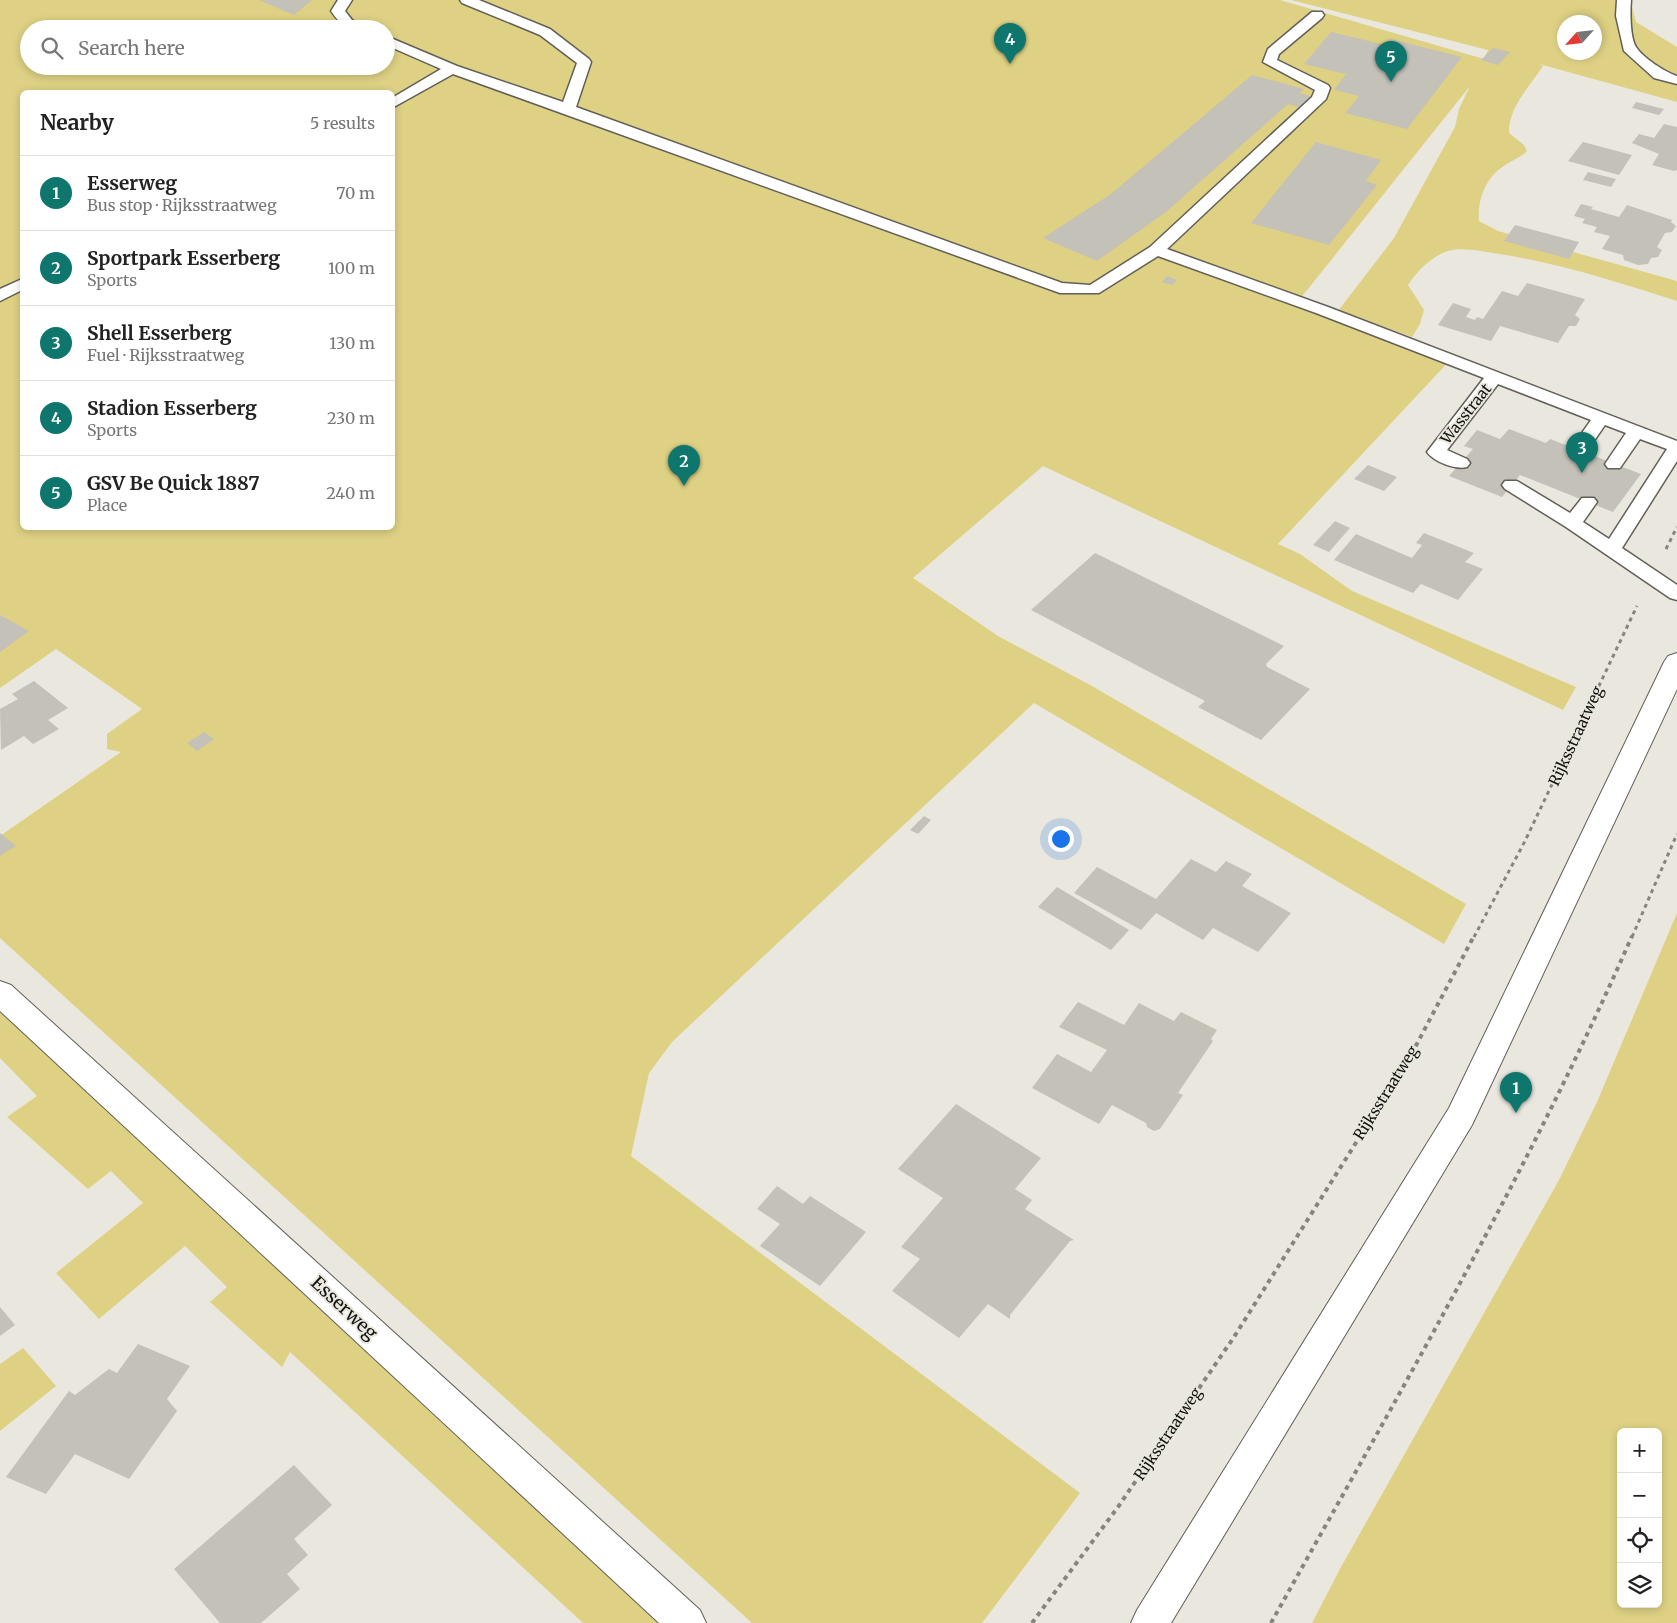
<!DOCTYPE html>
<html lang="en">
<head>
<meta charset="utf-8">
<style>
  body { margin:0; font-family:Merriweather,serif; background:#f2f2f2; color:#222 }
  .controls { position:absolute; right:15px; bottom:15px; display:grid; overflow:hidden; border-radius:8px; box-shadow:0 2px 8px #0003 }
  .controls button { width:45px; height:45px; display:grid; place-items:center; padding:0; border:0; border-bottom:1px solid #e0e0e0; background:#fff; color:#222; font:25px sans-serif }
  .compass { position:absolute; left:1557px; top:15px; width:45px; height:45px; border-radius:50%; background:#fff; box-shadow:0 2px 8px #0003; rotate:243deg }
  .you { position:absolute; left:1060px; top:838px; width:18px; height:18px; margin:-12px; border:4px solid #fff; border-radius:50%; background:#1a73e8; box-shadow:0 0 0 8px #1a73e833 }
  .badge { display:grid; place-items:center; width:32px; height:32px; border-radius:50%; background:#0f766e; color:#fff; font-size:16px; font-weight:700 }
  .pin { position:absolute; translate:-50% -41px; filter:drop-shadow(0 1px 2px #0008) }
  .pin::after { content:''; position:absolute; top:26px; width:18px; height:15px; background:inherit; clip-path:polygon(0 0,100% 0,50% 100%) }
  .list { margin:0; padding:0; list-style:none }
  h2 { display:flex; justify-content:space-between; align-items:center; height:65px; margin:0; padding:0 20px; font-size:21px }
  h2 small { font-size:16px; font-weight:400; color:#767676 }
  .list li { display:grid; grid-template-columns:32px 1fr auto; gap:15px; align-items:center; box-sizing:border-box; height:75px; padding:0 20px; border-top:1px solid #e0e0e0 }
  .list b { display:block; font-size:19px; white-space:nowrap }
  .list p { margin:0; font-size:16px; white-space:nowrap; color:#767676 }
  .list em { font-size:16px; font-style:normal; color:#767676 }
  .icon { flex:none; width:28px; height:28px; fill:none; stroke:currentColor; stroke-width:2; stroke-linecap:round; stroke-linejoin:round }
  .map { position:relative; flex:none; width:1677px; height:1623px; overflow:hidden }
  .search { position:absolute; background:#fff; box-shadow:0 2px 8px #0003; left:20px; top:20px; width:375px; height:55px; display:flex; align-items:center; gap:12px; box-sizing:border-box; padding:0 18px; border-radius:28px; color:#767676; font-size:19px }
  .panel { position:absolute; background:#fff; box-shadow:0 2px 8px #0003; left:20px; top:90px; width:375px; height:440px; border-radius:8px }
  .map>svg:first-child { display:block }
</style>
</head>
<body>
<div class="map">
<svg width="1677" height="1623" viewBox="0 0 1677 1623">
  <rect width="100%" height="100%" fill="#eae8de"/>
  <g fill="#ded184" fill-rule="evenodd">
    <path d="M0,0H1280L1484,59L1488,50L1291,0H1630L1636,22L1677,47V102L1539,64L1543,66C1530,86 1508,108 1509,133L1524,145L1527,151C1520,158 1512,160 1504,166C1486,177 1477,200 1479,221L1498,231L1677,281V301C1617,282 1556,262 1493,253C1479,251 1462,247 1448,251C1432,256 1417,271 1408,285L1424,310L1420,324L1412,337L1338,311L1394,238L1455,127L1459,109L1470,86L1300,299L1454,356L1278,544L1300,554L1352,591L1576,687L1563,710L1043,466L913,578L998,636L1092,686L1466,904L1444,944L1034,703L672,1042L649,1073L631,1156L1080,1493L982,1623H752L0,938V836L121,752L107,749V734L142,709L56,649L0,688ZM1564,22H1594V52H1564ZM29,29H386V66H29ZM22,92H392V528H22Z"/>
    <path d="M1677,913V1623H1312L1341,1567L1559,1180L1597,1102ZM1621,1432H1658V1604H1621Z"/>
    <path d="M0,1009L662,1623H583L290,1352L282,1367L210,1302L227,1287L185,1246L99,1319L56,1273L143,1203L111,1171L88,1189L7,1117L37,1096L0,1058Z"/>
    <path d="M23,1348L56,1386L0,1431V1364Z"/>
  </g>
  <g fill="#c3c1b8">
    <path d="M259,0H312L294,15Z"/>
    <path d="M1331,32L1385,45L1390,39L1462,57L1407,129L1345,113L1359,96L1334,90L1346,74L1304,64Z"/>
    <path d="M1493,48L1510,52L1498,65L1481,60Z"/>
    <path d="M1252,75L1304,89L1300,93L1313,97L1301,108L1288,104L1166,212L1097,261L1043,238L1111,194Z"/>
    <path d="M1636,102L1664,109L1659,115L1632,108Z"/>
    <path d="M1664,124L1677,127V170L1674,171L1652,165L1659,154L1632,143L1639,134L1654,138Z"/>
    <path d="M1316,142L1381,160L1366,181L1377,185L1329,245L1251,223Z"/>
    <path d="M1583,142L1632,155L1619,175L1568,161Z"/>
    <path d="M1588,172L1616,179L1611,187L1583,180Z"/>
    <path d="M1581,204L1593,207L1591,209L1619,217L1627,205L1672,220L1671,222L1676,226L1672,232L1665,233L1657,247L1662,250L1658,257L1651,258L1648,264L1638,265L1624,260L1623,255L1602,249L1610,236L1594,232L1597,227L1582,223L1585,219L1574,216Z"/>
    <path d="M1515,225L1579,242L1569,259L1504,241Z"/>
    <path d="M1167,276L1177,280L1172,285L1162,282Z"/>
    <path d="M1527,283L1585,299L1575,315L1580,319L1576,326H1569L1558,343L1500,326L1491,341L1438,325L1453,303L1471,309L1466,317L1475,320L1477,317L1483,319L1502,291L1518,296Z"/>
    <path d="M1509,429L1546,443L1550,439L1641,474L1613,512L1520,475L1502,497L1449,476L1473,449L1464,446L1477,430L1500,439Z"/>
    <path d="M1368,465L1397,477L1384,491L1354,479Z"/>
    <path d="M1335,521L1350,528L1329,552L1313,545Z"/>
    <path d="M1424,533L1474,553L1465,562L1483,569L1458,600L1421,584L1413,593L1334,560L1356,534L1412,558L1422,545L1416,543Z"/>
    <path d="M1095,553L1284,646L1266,664L1267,667L1310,689L1261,740L1198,707L1205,701L1031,610Z"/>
    <path d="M0,615L29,631L0,652Z"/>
    <path d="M34,681L68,708L48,720L59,729L33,744L24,736L1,750L0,709L18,699L12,694Z"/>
    <path d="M204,732L214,739L197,751L187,743Z"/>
    <path d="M924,816L931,820L918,834L910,830Z"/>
    <path d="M0,833L16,846L0,856Z"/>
    <path d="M1191,859L1216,872L1226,861L1252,874L1242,886L1291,913L1258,952L1213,928L1203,940L1156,913L1141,930L1074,893L1097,867L1156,899Z"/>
    <path d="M1057,887L1129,930L1111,950L1038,907Z"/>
    <path d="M1078,1002L1124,1025L1139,1003L1174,1021L1181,1012L1217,1030L1211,1039L1213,1041L1178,1093L1183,1095L1160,1129L1154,1131L1147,1127L1146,1123L1112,1105L1099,1124L1032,1088L1057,1054L1091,1072L1107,1050L1059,1027Z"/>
    <path d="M956,1104L1041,1158L1015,1189L1032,1200L1025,1209L1074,1240L1070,1241L1010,1315V1319L988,1304L959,1338L892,1291L920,1259L901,1247L943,1198L898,1169Z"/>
    <path d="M777,1186L803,1204L810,1196L866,1232L820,1286L760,1246L780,1224L757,1209Z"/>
    <path d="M0,1307L15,1325L0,1336Z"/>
    <path d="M138,1344L190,1366L167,1399L177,1411L129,1479L75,1454L46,1494L6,1477L69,1391L75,1395L109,1369L117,1373Z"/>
    <path d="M294,1465L332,1505L294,1539L308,1555L287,1574L300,1589L261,1623H220L174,1569Z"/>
  </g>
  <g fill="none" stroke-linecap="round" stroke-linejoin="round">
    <defs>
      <g id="lane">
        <path d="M338,0H352L345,11L352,20L367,29C346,29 343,28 331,11Z"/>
        <path d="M460,0H479L550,29L589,59L591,62L576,107L1062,283L1090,285L1150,247L1312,97L1315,90L1263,62L1268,49L1312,12H1322L1324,15L1322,18L1279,54L1277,60L1328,85L1330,88L1326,99L1167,249L1328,307L1677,441V461L1622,548L1677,585V600L1670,598L1566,527L1505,489L1502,485L1505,481H1517L1570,513L1582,498H1594L1597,502L1583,522L1609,539L1667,449L1640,439L1620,468H1608L1605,464L1626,433L1605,425L1585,454H1573L1570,450L1591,420L1498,384L1447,450L1467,459L1470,463L1467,467C1456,470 1434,462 1427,452L1484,378L1316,313L1158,256L1099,293H1060L453,74L392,108V98L441,69L386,45V36L457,66L563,102L577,63L540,35L462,3Z"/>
        <path d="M1617,0H1631C1630,12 1630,37 1636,47C1643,58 1665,72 1677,76V84L1654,78L1624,51L1616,16Z"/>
        <path d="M22,279V290L0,301V289Z"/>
      </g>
      <path id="street" d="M0,981L11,985L700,1610L706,1623H659L0,1011Z"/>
      <path id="secondary" d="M1677,653V689L1472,1125L1171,1623H1131L1137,1610L1449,1108L1664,662L1668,656Z"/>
    </defs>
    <use href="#lane" stroke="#615f57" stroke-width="3"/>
    <use href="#street" stroke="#615f57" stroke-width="2"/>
    <use href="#secondary" stroke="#615f57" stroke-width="2"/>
    <g stroke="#85847d" stroke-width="3" stroke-dasharray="4 4" stroke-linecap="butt">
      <path d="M1666,549L1677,527"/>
      <path d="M1474,937L1525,841L1637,606"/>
      <path d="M1632,937L1677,834"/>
    </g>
    <g stroke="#85847d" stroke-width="4" stroke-dasharray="4.5 4.5" stroke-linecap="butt">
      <path d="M1032,1623L1118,1507L1234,1337L1411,1055L1474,936"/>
      <path d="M1271,1623C1397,1397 1528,1173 1632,936"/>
    </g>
    <use href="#lane" fill="#fff" fill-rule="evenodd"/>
    <use href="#street" fill="#fff" fill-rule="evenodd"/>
    <use href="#secondary" fill="#fff" fill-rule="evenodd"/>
  </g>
  <g text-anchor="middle" stroke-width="4" stroke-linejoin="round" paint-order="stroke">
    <g font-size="15" fill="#11110e" stroke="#eae8de">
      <text transform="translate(1466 414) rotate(-52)" y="5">Wasstraat</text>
      <text transform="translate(1576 736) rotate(-65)" y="5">Rijksstraatweg</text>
      <text transform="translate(1386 1093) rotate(-58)" y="5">Rijksstraatweg</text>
      <text transform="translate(1168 1434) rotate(-56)" y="5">Rijksstraatweg</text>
    </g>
    <g font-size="18" fill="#11110e" stroke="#eae8de">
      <text transform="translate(344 1308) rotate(43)" y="6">Esserweg</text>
    </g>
  </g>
</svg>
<div class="controls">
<button>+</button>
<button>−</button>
<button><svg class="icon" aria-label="locate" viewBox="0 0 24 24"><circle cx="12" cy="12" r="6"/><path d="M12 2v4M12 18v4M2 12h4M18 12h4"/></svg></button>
<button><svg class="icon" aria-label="layers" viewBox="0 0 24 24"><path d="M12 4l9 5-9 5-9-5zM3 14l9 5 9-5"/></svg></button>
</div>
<svg class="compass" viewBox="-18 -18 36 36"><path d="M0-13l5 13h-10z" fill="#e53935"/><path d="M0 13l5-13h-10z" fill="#767676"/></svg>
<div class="you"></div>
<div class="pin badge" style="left:1516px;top:1113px">1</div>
<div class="pin badge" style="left:684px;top:486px">2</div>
<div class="pin badge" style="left:1582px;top:473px">3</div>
<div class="pin badge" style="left:1010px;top:64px">4</div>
<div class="pin badge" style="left:1391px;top:82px">5</div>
<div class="search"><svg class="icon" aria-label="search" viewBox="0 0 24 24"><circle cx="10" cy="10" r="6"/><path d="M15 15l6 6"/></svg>Search here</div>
<section class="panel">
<h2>Nearby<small>5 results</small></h2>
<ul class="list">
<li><span class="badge">1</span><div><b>Esserweg</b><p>Bus stop · Rijksstraatweg</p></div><em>70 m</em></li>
<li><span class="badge">2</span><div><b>Sportpark Esserberg</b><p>Sports</p></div><em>100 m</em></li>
<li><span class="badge">3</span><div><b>Shell Esserberg</b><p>Fuel · Rijksstraatweg</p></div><em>130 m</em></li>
<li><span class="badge">4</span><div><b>Stadion Esserberg</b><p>Sports</p></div><em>230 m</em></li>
<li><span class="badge">5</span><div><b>GSV Be Quick 1887</b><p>Place</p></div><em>240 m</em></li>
</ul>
</section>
</div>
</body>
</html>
